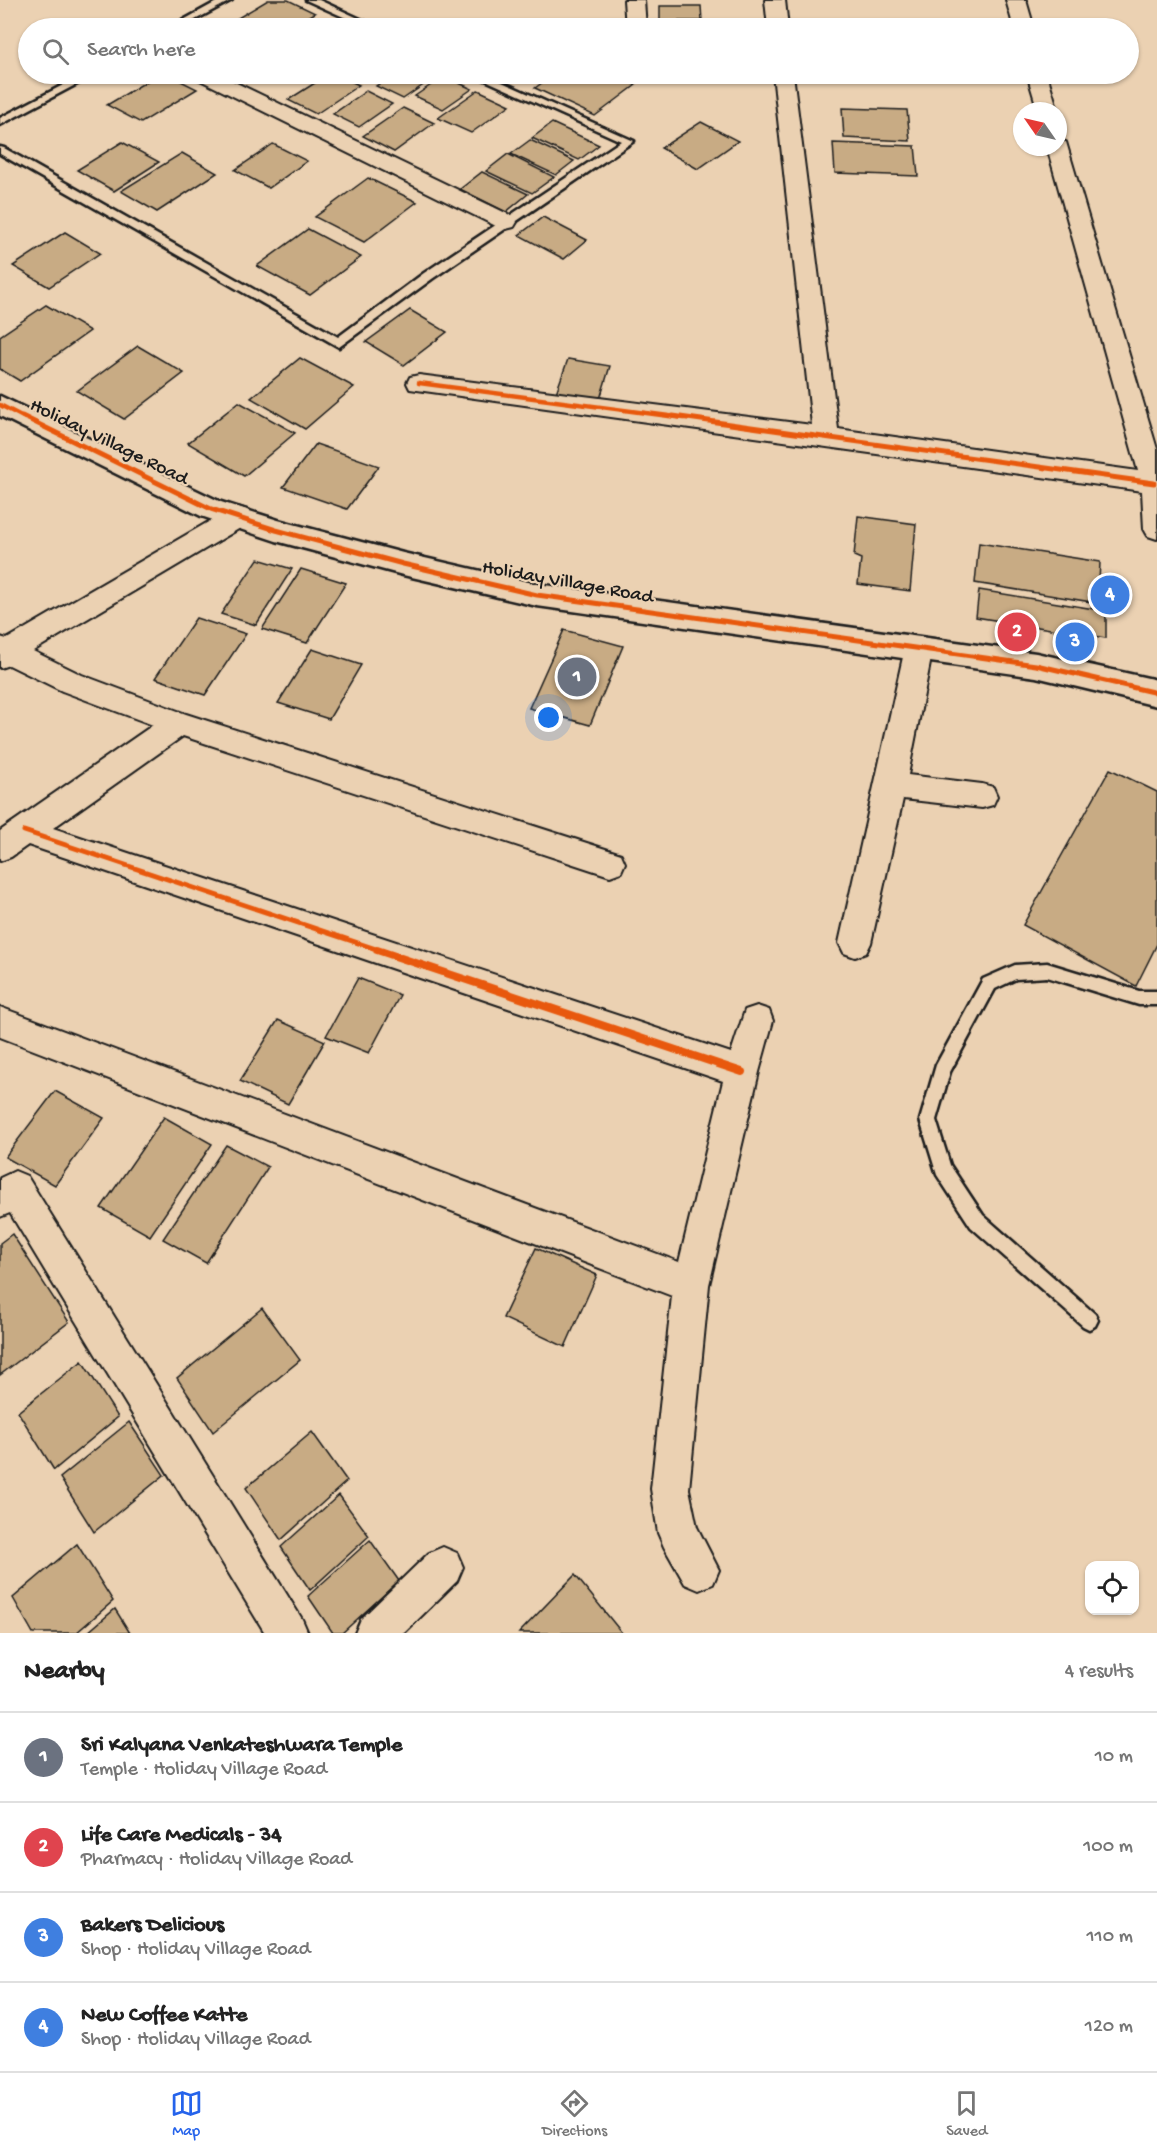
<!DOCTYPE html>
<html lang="en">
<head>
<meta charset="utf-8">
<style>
  body { margin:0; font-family:"Gochi Hand",sans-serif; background:#f6f6f6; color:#222 }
  .controls { position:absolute; right:18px; bottom:18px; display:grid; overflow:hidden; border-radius:12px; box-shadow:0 2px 4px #0004 }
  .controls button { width:54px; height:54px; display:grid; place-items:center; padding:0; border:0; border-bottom:2px solid #e0e0e0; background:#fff; color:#222; font:30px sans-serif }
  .compass { position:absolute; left:1013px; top:102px; width:54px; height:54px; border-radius:50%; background:#fff; box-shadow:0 2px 4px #0004; rotate:304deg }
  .you { position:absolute; left:549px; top:718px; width:21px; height:21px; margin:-15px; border:4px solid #fff; border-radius:50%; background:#1a73e8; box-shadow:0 0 0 9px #1a73e833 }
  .badge { display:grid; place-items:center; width:39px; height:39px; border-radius:50%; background:#2563eb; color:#fff; font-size:20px; font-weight:700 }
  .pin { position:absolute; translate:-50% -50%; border:3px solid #fff; box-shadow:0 2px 6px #0006 }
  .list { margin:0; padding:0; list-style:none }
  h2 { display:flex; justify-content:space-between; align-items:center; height:78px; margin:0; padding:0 24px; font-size:26px }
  h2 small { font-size:20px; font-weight:400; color:#767676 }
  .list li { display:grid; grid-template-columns:39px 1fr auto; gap:18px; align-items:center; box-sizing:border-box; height:90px; padding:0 24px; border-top:2px solid #e0e0e0 }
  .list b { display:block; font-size:22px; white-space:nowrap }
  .list p { margin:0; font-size:20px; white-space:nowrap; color:#767676 }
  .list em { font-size:20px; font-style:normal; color:#767676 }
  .icon { flex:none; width:33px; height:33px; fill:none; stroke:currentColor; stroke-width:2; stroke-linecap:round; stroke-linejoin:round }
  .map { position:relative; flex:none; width:1157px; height:1633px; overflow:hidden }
  .search { position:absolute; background:#fff; box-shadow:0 2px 4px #0004; left:18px; right:18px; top:18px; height:66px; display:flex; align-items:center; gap:15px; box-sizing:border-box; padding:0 21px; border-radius:33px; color:#767676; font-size:22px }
  .sheet { height:438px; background:#fff }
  nav { display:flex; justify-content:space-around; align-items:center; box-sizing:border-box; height:84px; border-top:2px solid #e0e0e0; background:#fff; font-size:16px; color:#767676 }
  nav a { display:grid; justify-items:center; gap:3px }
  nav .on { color:#2563eb }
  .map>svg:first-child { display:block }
</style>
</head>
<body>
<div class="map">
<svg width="1157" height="1633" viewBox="0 0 1157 1633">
  <rect width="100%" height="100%" fill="#ebd1b2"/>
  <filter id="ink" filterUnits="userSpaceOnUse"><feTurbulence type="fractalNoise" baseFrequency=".0167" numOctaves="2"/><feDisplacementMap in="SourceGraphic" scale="12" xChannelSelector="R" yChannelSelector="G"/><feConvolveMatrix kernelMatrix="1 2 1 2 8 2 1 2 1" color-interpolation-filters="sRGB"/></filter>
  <g filter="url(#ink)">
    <g fill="#c8ab84" stroke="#1c1c1c" stroke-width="1.5">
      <path d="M268,0H288L315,13L290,28H260L238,18Z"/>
      <path d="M660,6H701L702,21H660Z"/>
      <path d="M504,22L519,28H494Z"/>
      <path d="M659,23L702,24V28H659Z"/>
      <path d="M159,74H167L197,89L141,123L107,105Z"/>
      <path d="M329,74H335L359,85L316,114L288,100Z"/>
      <path d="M358,74H389L376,82Z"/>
      <path d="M394,74H427L435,77L403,99L376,86Z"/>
      <path d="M554,74H611L636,85L595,116L535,88Z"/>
      <path d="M444,76L472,89L443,109L415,96Z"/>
      <path d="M478,90L510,105L471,133L438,118Z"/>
      <path d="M366,91L392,104L359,127L333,114Z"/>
      <path d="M403,108L434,123L394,152L363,136Z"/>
      <path d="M842,108L907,110L910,141L844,138Z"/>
      <path d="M701,122L738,141L698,169L661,148Z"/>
      <path d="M552,123L599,145L579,160L532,138Z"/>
      <path d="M530,140L574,161L556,175L511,154Z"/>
      <path d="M122,142L159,162L114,191L77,170Z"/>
      <path d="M833,143L915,146L918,176L835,173Z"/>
      <path d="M273,144L307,161L269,188L235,170Z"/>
      <path d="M182,153L217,173L157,212L121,191Z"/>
      <path d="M508,154L554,177L532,193L486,171Z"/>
      <path d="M482,172L528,194L506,212L460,189Z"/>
      <path d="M368,178L417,202L364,242L315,217Z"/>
      <path d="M543,217L587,240L564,259L519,235Z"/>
      <path d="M308,229L361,257L310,295L257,266Z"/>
      <path d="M65,232L100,253L49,287L13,266Z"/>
      <path d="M46,305L90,331L20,381L0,369V336Z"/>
      <path d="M410,310L447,332L404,365L366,342Z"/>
      <path d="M138,346L184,373L124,419L77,391Z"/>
      <path d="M300,358L354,387L305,429L251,398Z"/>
      <path d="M568,359L610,366L600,399L556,393Z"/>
      <path d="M239,402L295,433L244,476L188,443Z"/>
      <path d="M316,444L379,466L347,509L283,487Z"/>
      <path d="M858,516L916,524L910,591L858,584L861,559L854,556Z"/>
      <path d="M979,543L1100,562L1098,603L975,583Z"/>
      <path d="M258,559L292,569L256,625L221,614Z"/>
      <path d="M301,569L346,583L307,643L262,629Z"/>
      <path d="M979,590L1106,611V638L976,617Z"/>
      <path d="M196,618L246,634L205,695L155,678Z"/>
      <path d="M564,630L623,646L590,725L529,708Z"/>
      <path d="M312,649L361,665L329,719L278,703Z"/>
      <path d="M1110,769L1157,792V944L1136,986L1023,925Z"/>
      <path d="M358,978L400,995L369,1053L326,1036Z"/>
      <path d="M278,1020L325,1041L288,1104L240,1081Z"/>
      <path d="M55,1091L104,1118L55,1185L5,1157Z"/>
      <path d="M164,1117L212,1144L150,1236L101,1208Z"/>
      <path d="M226,1145L268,1167L206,1263L163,1239Z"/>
      <path d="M12,1234L69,1322L0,1375V1243Z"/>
      <path d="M536,1248L597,1275L565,1347L503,1318Z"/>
      <path d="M262,1308L300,1360L213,1432L177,1378Z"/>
      <path d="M82,1361L118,1417L54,1470L18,1412Z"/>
      <path d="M129,1422L164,1475L94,1532L60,1478Z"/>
      <path d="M312,1432L347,1481L281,1540L246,1488Z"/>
      <path d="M339,1495L369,1536L310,1590L281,1547Z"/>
      <path d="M370,1540L399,1581L342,1633H333L308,1596Z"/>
      <path d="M77,1544L113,1601L76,1633H33L13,1598Z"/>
      <path d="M575,1575L622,1633H519Z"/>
      <path d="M115,1609L130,1633H87Z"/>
    </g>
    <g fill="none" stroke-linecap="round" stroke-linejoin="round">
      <defs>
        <g id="lane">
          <path d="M220,0H232L180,28H169Z"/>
          <path d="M306,0H319L380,28H368Z"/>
          <path d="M84,74H96L0,125V118Z"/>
          <path d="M472,74H484L634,141L432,279L339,347L0,154V147L4,148L338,337L424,273L621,141Z"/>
          <path d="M1047,963L1139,991H1157V1005H1139L1047,977L1016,979L995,989L950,1072L936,1120L950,1165L983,1215L1095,1314L1098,1320L1095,1326L1089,1329L1083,1326L971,1227L937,1175L920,1120L936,1065L983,979L1015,965Z"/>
        </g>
        <g id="street">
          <path d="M624,0H644L646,28H626Z"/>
          <path d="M765,0H785L788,28H768Z"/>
          <path d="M1006,0H1026L1034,28H1014Z"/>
          <path d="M193,74H218L514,217L517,222L514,227L506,229L498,227L196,78Z"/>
          <path d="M773,74H793L838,429L1138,471L1047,147H1058V141L1066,142L1157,449V539L1148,536L1144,529L1142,491L410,389L407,383L410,377L419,375L812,425Z"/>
          <path d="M1027,74H1047L1058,111V112L1038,111Z"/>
          <path d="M238,507L247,510L251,517L247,524L33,651L82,675L186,714L621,854L625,863L621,872L610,876L183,736L53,828L731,1053L745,1010L757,1006L769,1010L773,1021L759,1072L709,1285L689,1489L697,1527L719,1570L713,1584L699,1590L685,1584L664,1547L658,1533L651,1489L672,1296L0,1037V1007L679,1262L723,1081L28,845L11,857L0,861V831L153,725L62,691L9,665L0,668V637L7,639L229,510Z"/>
          <path d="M919,637L929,640L933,648L908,775L982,784L993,787L997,796L993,805L982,808L903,799L871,943L866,953L855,957L844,953L839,943L905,648L909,640Z"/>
          <path d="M15,1171L27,1176L302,1619L308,1633H265L10,1213L0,1217V1178Z"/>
          <path d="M443,1547L457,1553L463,1567L457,1581L404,1633H355L361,1619L429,1553Z"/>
        </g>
        <path id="secondary" d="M0,396L221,502L278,520L403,553L537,584L1036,653L1157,680V706L1036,677L537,606L403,575L276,541L201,516L0,416Z"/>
      </defs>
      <use href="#lane" stroke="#1c1c1c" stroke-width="5"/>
      <use href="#street" stroke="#1c1c1c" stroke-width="4"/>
      <use href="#secondary" stroke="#1c1c1c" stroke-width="5"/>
      <use href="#lane" fill="#ebd1b2" fill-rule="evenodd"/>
      <use href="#street" fill="#ebd1b2" fill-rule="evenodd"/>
      <use href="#secondary" fill="#ebd1b2" fill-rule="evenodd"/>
      <defs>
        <g id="cycleway-far2">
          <path d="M419,383L684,418"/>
          <path d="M0,405L25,418"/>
        </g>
        <g id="cycleway-far1">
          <path d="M22,416L211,509L276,530L403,564L537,595L1036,665L1157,693"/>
          <path d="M673,416L1154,483"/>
          <path d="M24,831L382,951"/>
        </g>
        <path id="cycleway" d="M377,950L742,1072"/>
      </defs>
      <use href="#cycleway-far2" stroke="#ebd1b2" stroke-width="8"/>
      <use href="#cycleway-far1" stroke="#ebd1b2" stroke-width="9"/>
      <use href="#cycleway" stroke="#ebd1b2" stroke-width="11"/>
      <use href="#cycleway-far2" stroke="#e8590c" stroke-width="4.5"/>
      <use href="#cycleway-far1" stroke="#e8590c" stroke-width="5"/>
      <use href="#cycleway" stroke="#e8590c" stroke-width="8"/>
    </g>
  </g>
  <g text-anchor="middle" stroke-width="4.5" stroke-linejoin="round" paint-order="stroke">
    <g font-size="20" fill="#1c1c1c" stroke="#ebd1b2">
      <text transform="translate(110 440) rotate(26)" y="7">Holiday Village Road</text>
      <text transform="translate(568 580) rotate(10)" y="7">Holiday Village Road</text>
    </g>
  </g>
</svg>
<div class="controls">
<button><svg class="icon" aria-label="locate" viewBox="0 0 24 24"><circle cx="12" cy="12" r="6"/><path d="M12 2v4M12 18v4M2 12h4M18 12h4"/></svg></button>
</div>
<svg class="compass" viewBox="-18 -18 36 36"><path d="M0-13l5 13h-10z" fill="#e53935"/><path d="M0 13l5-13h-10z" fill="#767676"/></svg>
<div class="you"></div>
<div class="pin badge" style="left:577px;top:677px;background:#6b7280">1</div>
<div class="pin badge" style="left:1017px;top:632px;background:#e0444e">2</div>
<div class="pin badge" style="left:1075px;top:642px;background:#3f7fe0">3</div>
<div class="pin badge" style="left:1110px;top:595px;background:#3f7fe0">4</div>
<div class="search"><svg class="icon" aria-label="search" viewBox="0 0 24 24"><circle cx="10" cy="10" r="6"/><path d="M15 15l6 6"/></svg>Search here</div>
</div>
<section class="sheet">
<h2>Nearby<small>4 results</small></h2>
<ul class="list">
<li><span class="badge" style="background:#6b7280">1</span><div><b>Sri Kalyana Venkateshwara Temple</b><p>Temple · Holiday Village Road</p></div><em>10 m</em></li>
<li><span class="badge" style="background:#e0444e">2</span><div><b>Life Care Medicals - 34</b><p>Pharmacy · Holiday Village Road</p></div><em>100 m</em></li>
<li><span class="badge" style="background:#3f7fe0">3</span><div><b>Bakers Delicious</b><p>Shop · Holiday Village Road</p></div><em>110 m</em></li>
<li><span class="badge" style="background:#3f7fe0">4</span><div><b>New Coffee Katte</b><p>Shop · Holiday Village Road</p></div><em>120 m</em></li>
</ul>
</section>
<nav>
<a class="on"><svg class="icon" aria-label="map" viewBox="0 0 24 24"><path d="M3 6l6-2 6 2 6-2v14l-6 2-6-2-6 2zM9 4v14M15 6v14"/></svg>Map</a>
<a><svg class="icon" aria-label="directions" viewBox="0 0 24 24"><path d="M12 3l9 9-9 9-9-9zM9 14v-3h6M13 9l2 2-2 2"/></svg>Directions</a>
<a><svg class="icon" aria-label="saved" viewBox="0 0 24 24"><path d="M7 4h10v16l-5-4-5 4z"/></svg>Saved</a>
</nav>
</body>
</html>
